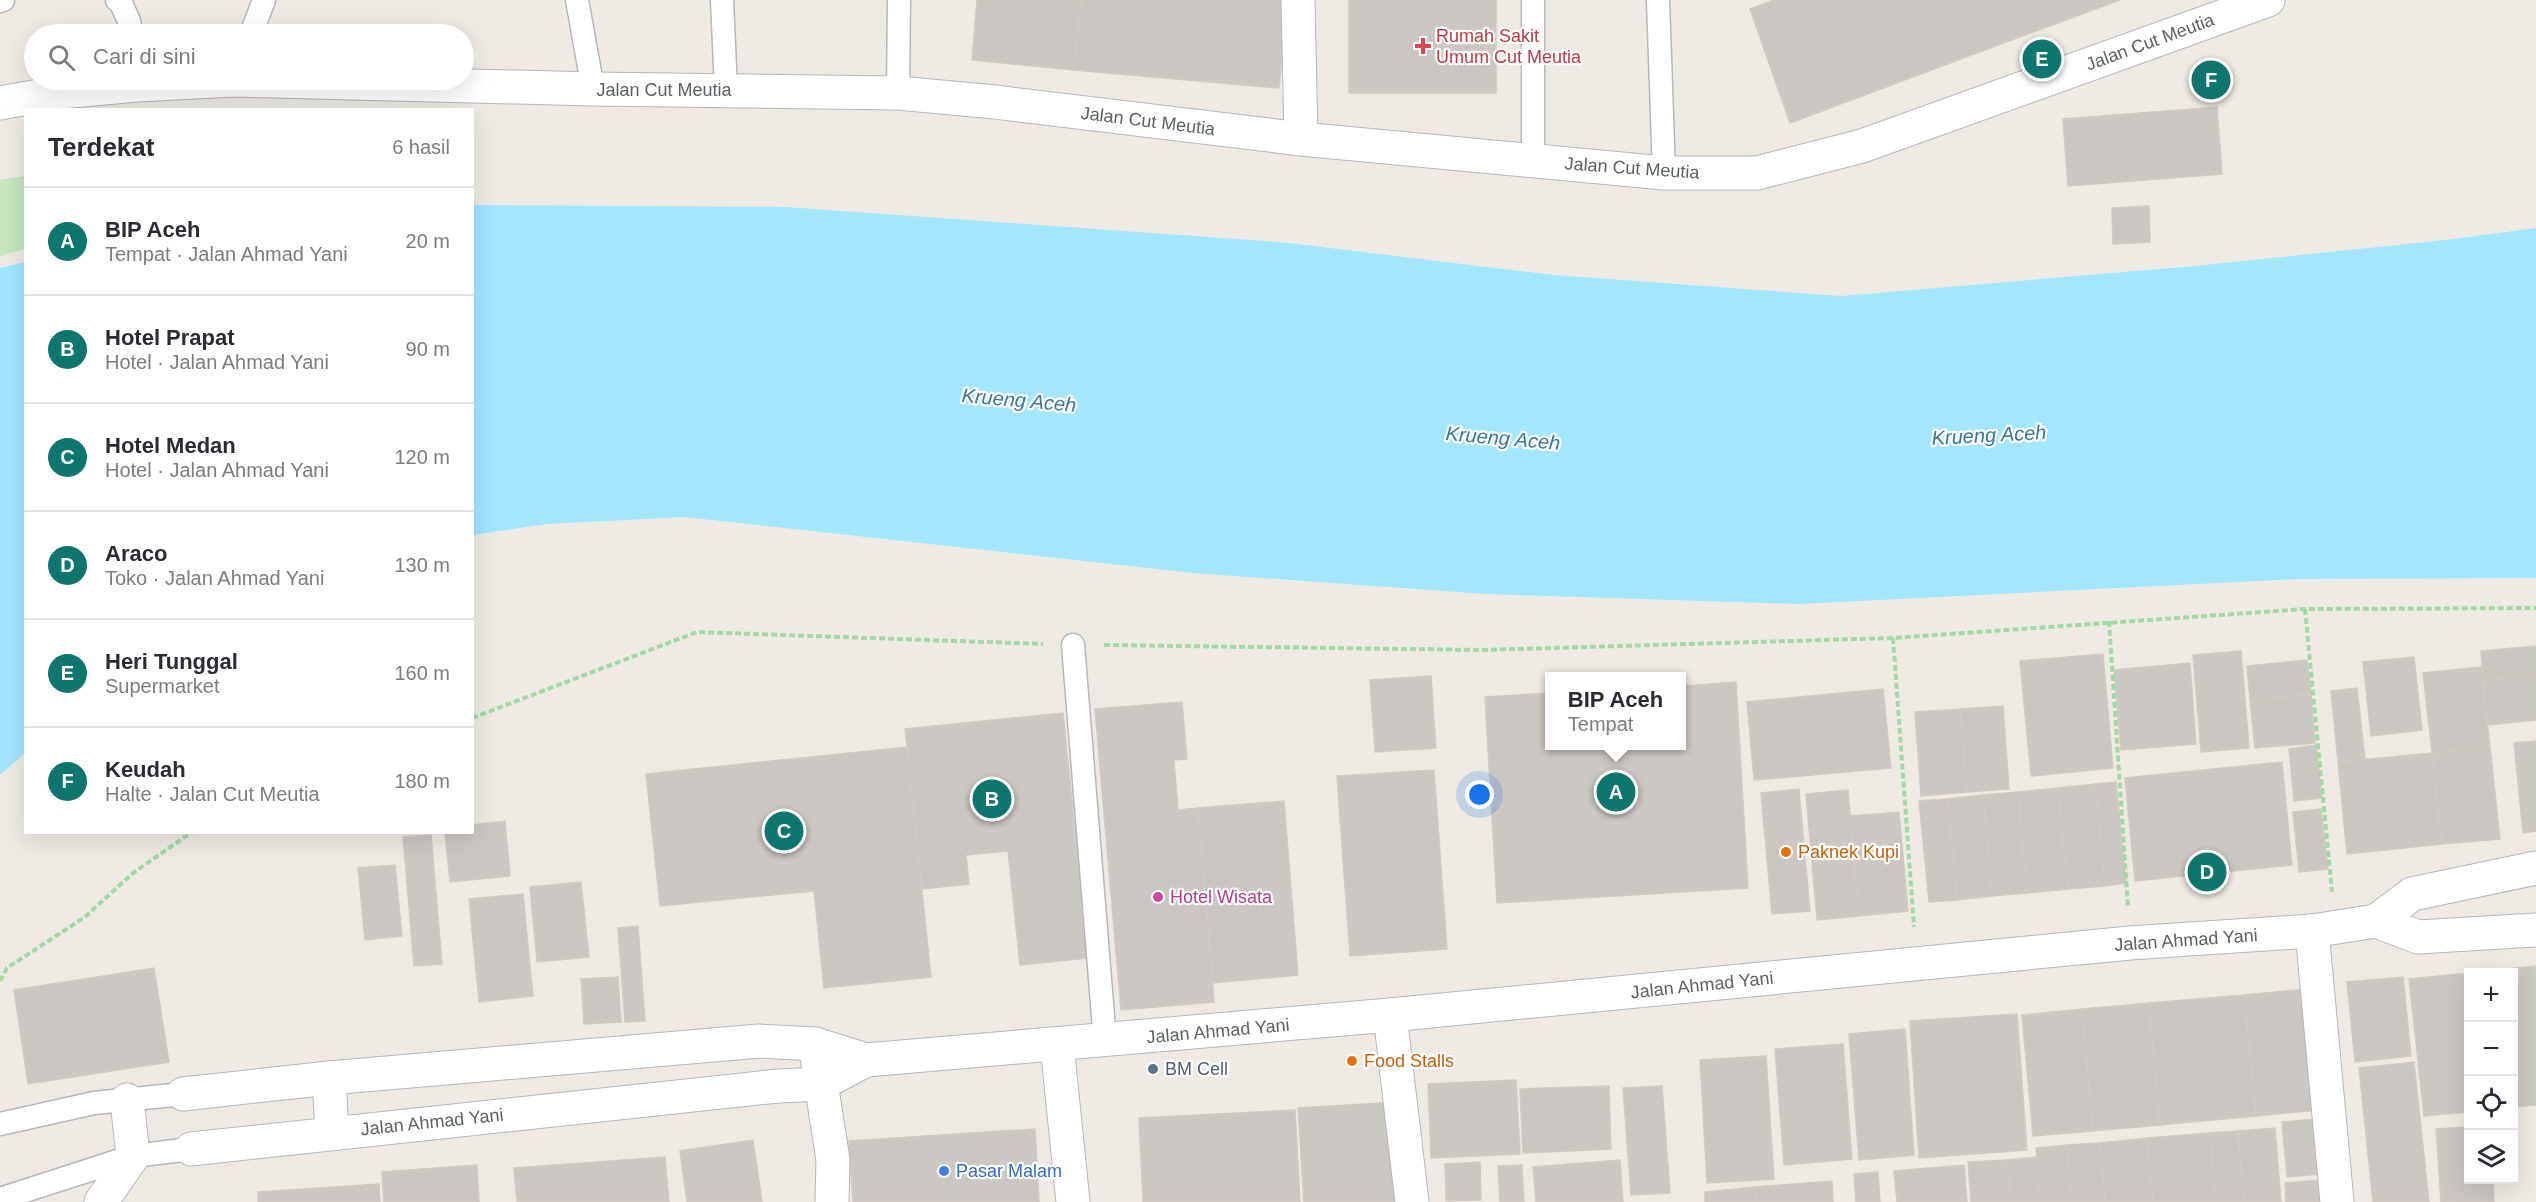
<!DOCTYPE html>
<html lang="id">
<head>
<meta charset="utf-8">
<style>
  body { margin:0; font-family:Helvetica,sans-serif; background:#f2f2f3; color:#2b2b33 }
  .controls { position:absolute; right:18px; bottom:18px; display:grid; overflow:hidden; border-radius:0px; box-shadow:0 6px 24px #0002 }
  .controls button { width:54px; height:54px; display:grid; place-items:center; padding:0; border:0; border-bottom:2px solid #e1e1e2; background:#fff; color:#2b2b33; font:30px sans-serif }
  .you { position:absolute; left:1480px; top:795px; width:21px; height:21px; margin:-15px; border:4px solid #fff; border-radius:50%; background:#1a73e8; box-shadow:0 0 0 9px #1a73e833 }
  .badge { display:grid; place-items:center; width:39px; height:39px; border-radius:50%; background:#0f766e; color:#fff; font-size:20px; font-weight:700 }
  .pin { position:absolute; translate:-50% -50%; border:3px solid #fff; box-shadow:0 2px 6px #0006 }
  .popup { position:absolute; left:1545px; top:672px; width:141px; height:78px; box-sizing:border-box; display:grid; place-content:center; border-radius:0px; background:#fff; filter:drop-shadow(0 2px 4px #0005); font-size:20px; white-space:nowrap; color:#7c7c81 }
  .popup b { font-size:22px; color:#2b2b33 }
  .popup::after { content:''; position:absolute; left:50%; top:100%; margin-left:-12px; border:12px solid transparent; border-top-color:#fff }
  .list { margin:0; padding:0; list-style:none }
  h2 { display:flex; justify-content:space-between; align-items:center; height:78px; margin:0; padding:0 24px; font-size:26px }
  h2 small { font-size:20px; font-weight:400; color:#7c7c81 }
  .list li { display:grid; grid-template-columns:39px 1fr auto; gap:18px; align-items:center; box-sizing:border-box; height:108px; padding:0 24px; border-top:2px solid #e1e1e2 }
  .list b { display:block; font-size:22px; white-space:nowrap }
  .list p { margin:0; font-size:20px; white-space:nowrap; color:#7c7c81 }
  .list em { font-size:20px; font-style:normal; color:#7c7c81 }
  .icon { flex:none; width:33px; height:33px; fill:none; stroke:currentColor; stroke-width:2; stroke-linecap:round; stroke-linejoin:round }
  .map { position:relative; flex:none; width:2536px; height:1202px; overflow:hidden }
  .search { position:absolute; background:#fff; box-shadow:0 6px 24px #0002; left:24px; top:24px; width:450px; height:66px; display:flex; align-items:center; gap:15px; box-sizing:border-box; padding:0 21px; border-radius:33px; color:#7c7c81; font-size:22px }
  .panel { position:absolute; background:#fff; box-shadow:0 6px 24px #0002; left:24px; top:108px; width:450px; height:726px; border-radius:0px }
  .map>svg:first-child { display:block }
</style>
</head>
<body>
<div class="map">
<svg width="2536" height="1202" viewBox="0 0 2536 1202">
  <rect width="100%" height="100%" fill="#eeeae3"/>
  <path fill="#c6e7bf" d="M25,176V249L0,256V180Z"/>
  <g fill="#a2e7ff">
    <path d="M473,205L786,207L1280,242L1554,275L1841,296L2195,266L2454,239L2536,228V578L2300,579L1799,604L1486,594L1193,573L685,517L547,524L473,535Z"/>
    <path d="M25,262V753L0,775V268Z"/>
  </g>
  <g fill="#cbc7c2" stroke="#d3cac1" stroke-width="1.5">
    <path d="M977,0H1081L1074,70L972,60Z"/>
    <path d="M1081,0H1287L1279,88L1074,70Z"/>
    <rect x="1349" y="0" width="147" height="93"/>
    <path d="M1774,0H1999L2014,39L1790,123L1750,9Z"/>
    <path d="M1999,0H2120L2014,39Z"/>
    <path d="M2217,107L2222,174L2068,186L2063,119Z"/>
    <path d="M2149,206L2150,242L2113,244L2112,208Z"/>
    <path d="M2536,646V675L2483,681L2481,651Z"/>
    <path d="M2241,651L2249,748L2201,752L2193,655Z"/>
    <path d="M2103,654L2113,768L2031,776L2020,661Z"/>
    <path d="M2414,657L2422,730L2371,736L2363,662Z"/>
    <path d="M2307,660L2311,694L2250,700L2247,666Z"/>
    <path d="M2190,663L2196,744L2121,750L2114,670Z"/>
    <path d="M2481,667L2490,747L2432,753L2423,673Z"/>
    <path d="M2536,675V720L2488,725L2483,681Z"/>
    <path d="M1431,676L1436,748L1375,752L1370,680Z"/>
    <path d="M1736,682L1748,888L1497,903L1485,697L1550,693V746H1682V686Z"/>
    <path d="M2357,688L2365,759L2338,762L2331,691Z"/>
    <path d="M1883,689L1891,768L1754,780L1747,702Z"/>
    <path d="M2311,694L2315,743L2255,748L2250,700Z"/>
    <path d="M1182,702L1187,759L1174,760L1178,810L1198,808L1214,1002L1121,1010L1095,709Z"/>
    <path d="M2003,706L2009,789L1967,792L1960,709Z"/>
    <path d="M1960,709L1967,792L1921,796L1915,712Z"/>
    <path d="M1063,713L1088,958L1020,965L1008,851L966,855L969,884L922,889L905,729Z"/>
    <path d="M2536,741V831L2523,833L2514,743Z"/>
    <path d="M2316,745L2322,798L2294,801L2289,749Z"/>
    <path d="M907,747L931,977L824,988L814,891L660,906L646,774Z"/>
    <path d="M2490,747L2500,839L2442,844L2432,753Z"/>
    <path d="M2432,753L2442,844L2347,854L2338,762Z"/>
    <path d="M2282,762L2292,865L2135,881L2125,778Z"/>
    <path d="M1434,770L1447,949L1350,956L1337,776Z"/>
    <path d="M2116,782L2126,883L2105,886L2095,784Z"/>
    <path d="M2095,784L2105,886L2068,889L2058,788Z"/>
    <path d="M2058,788L2068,889L2027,893L2018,792Z"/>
    <path d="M1799,789L1810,911L1772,914L1761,793Z"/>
    <path d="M1848,790L1859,916L1817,920L1806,794Z"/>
    <path d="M2018,792L2027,893L1992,896L1983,795Z"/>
    <path d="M1983,795L1992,896L1957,900L1948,799Z"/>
    <path d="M1948,799L1957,900L1929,902L1919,801Z"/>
    <path d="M1284,801L1298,975L1213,983L1198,808Z"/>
    <path d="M2321,809L2328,869L2299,872L2293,812Z"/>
    <path d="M1899,812L1908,911L1859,916L1850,816Z"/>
    <path d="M505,821L510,876L450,882L445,832H472V825Z"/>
    <path d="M431,835L442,964L414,966L403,837Z"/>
    <path d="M395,865L402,936L365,940L358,868Z"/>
    <path d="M581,882L589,957L537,962L530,887Z"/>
    <path d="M523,894L533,996L479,1002L469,899Z"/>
    <path d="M638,926L645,1021L625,1022L618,928Z"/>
    <path d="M2536,966V1105L2514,1107V972H2496L2495,970Z"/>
    <path d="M154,968L169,1062L28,1084L14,990Z"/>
    <path d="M2468,973V1112L2424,1116L2409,979Z"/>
    <path d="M618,977L621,1022L584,1024L581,979Z"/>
    <path d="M2403,977L2411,1056L2355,1062L2347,982Z"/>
    <path d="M2307,989L2318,1110L2256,1116L2244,995Z"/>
    <path d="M2244,995L2256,1116L2160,1125L2149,1003Z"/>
    <path d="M2149,1003L2160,1125L2093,1131L2082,1009Z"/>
    <path d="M2082,1009L2093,1131L2033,1136L2022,1015Z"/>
    <path d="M2017,1014L2027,1150L1919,1158L1910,1021Z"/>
    <path d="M1905,1029L1914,1155L1859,1160L1849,1034Z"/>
    <path d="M1843,1044L1852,1159L1784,1165L1775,1049Z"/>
    <path d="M1766,1056L1774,1179L1707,1183L1700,1060Z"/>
    <path d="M2414,1062L2429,1202H2373L2359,1068Z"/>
    <path d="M1516,1080L1520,1154L1431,1158L1428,1084Z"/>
    <path d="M1609,1086L1611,1149L1523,1153L1520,1089Z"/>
    <path d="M1662,1086L1670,1193L1631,1195L1623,1088Z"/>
    <path d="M1397,1102L1403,1202H1304L1298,1108Z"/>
    <path d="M1295,1110L1300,1202H1143L1139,1118Z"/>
    <path d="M2326,1118L2331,1173L2287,1177L2282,1122Z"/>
    <path d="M2468,1127V1180H2493L2494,1202H2441L2436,1129Z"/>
    <path d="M2275,1128L2281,1202H2244L2238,1131Z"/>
    <path d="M1035,1129L1039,1202H853L849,1141Z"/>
    <path d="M2238,1131L2244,1202H2216L2210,1133Z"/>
    <path d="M2210,1133L2216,1202H2153L2147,1138Z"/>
    <path d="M2147,1138L2153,1202H2105L2100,1143Z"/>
    <path d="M753,1140L762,1202H687L680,1151Z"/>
    <path d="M2100,1143L2105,1202H2072L2067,1145Z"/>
    <path d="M2067,1145L2072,1202H2040L2036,1148Z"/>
    <path d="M665,1157L669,1202H517L514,1168Z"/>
    <path d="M2037,1157L2040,1202H2011L2007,1160Z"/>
    <path d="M1620,1160L1623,1202H1536L1533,1167Z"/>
    <path d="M2007,1160L2011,1202H1971L1968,1162Z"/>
    <path d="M1480,1162L1481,1200L1446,1201L1445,1164Z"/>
    <path d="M477,1165L479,1202H384L382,1172Z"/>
    <path d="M1522,1165L1524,1202H1500L1498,1166Z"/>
    <path d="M1964,1165L1967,1202H1897L1894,1171Z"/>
    <path d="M1878,1172L1880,1202H1856L1854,1174Z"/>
    <path d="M2320,1180L2322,1202H2286L2285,1183Z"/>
    <path d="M1832,1181L1833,1202H1756L1754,1187Z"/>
    <path d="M379,1184L380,1202H258V1192Z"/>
    <path d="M1754,1187L1756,1202H1705V1192Z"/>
  </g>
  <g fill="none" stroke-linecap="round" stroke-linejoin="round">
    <defs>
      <g id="service">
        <path d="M117,0L120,1L129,21L131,34"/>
        <path d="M577,0L593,89"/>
        <path d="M722,0L726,90"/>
        <path d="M1533,0V161"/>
        <path d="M1658,0L1664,173"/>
        <path d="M0,1L3,0"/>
        <path d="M251,34L264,0"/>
        <path d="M898,93L899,0"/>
        <path d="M1073,645L1105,1041"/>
        <path d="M0,1124L94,1103L183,1094"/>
        <path d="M0,1199L133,1156L191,1149"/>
      </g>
      <g id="minor">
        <path d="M1298,0L1301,139"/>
        <path d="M0,103L61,92L137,85L234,80L593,89L898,93L995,102L1301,139L1664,173H1757L1862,146L2268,0"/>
        <path d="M2312,931L2337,1202"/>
        <path d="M1390,1015L1412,1202"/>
        <path d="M815,1044L833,1160L832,1202"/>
        <path d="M1057,1045L1073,1202"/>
        <path d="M101,1202L133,1156L127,1100"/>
      </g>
      <g id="secondary">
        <path d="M2376,921L2412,894L2536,868"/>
        <path d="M329,1078L332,1132"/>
        <path d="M183,1094L329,1078L759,1041L815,1044L866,1060L1390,1015L2130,943L2312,931L2376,921L2418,937L2536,930"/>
        <path d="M191,1149L778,1086L821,1084L866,1060"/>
      </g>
    </defs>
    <use href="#service" stroke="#b4b7bb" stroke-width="25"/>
    <use href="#minor" stroke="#b4b7bb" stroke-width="35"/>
    <use href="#secondary" stroke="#b2b8bb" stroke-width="35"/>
    <g stroke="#a2d9a6" stroke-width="4" stroke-dasharray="6 3" stroke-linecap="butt">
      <path d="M2305,609L2332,892"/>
      <path d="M2109,621L2128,908"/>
      <path d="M1893,638L1914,927"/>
      <path d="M1104,645L1483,650L1893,638L2305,609L2536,608"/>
      <path d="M472,718L697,632L1043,644"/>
      <path d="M0,981L7,968L85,917L133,873L192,832"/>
    </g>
    <use href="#service" stroke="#fff" stroke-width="22"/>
    <use href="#minor" stroke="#fff" stroke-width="33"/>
    <use href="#secondary" stroke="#fff" stroke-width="33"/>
  </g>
  <path fill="#e0444e" stroke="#fff" stroke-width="2" d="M1420 37h6v6h6v6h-6v6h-6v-6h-6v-6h6z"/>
  <g fill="#e8710a" stroke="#fff" stroke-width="2">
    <circle cx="1786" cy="852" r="6"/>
    <circle cx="1352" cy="1061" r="6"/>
  </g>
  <circle fill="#d1479c" stroke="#fff" stroke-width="2" cx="1158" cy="897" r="6"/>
  <circle fill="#5c6f8a" stroke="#fff" stroke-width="2" cx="1153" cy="1069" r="6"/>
  <circle fill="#3f7fe0" stroke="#fff" stroke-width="2" cx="944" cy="1171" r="6"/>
  <g text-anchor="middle" stroke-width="4.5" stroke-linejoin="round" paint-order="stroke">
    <g font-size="18" fill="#be3a42" stroke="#fff" text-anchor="start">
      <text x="1436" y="42">Rumah Sakit<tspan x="1436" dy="21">Umum Cut Meutia</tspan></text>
    </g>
    <g font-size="18" fill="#5b6164" stroke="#fff">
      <text transform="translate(2150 42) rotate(-20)" y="6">Jalan Cut Meutia</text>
      <text x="664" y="96">Jalan Cut Meutia</text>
      <text transform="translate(1148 121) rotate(7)" y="6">Jalan Cut Meutia</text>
      <text transform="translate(1632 168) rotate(4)" y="6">Jalan Cut Meutia</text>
      <text transform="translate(2186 940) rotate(-4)" y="6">Jalan Ahmad Yani</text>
      <text transform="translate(1702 985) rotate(-6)" y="6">Jalan Ahmad Yani</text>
      <text transform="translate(1218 1031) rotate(-5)" y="6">Jalan Ahmad Yani</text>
      <text transform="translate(432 1122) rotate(-6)" y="6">Jalan Ahmad Yani</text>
    </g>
    <g font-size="18" fill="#c56008" stroke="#fff" text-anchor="start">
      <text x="1798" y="858">Paknek Kupi</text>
      <text x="1364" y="1067">Food Stalls</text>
    </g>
    <g font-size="18" fill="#b23c85" stroke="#fff" text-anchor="start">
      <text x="1170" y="903">Hotel Wisata</text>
    </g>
    <g font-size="18" fill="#4e5e75" stroke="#fff" text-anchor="start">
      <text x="1165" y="1075">BM Cell</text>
    </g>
    <g font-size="18" fill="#366cbe" stroke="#fff" text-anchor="start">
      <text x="956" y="1177">Pasar Malam</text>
    </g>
    <g font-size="20" font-style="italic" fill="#367899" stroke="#fff">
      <text transform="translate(1019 400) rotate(5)" y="7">Krueng Aceh</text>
      <text transform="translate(1989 435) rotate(-3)" y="7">Krueng Aceh</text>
      <text transform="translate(1503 438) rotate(5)" y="7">Krueng Aceh</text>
    </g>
  </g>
</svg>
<div class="controls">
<button>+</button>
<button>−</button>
<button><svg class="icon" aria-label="locate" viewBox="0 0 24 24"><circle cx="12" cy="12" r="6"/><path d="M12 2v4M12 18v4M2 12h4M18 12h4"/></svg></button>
<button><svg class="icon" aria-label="layers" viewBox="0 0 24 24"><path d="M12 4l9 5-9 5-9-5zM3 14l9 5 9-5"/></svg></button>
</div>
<div class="you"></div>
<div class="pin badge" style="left:1616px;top:792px">A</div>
<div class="popup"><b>BIP Aceh</b>Tempat</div>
<div class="pin badge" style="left:992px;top:799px">B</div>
<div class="pin badge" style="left:784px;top:831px">C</div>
<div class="pin badge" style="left:2207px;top:872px">D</div>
<div class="pin badge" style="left:2042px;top:59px">E</div>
<div class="pin badge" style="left:2211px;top:80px">F</div>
<div class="search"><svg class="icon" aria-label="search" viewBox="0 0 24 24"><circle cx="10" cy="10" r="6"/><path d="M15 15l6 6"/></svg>Cari di sini</div>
<section class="panel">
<h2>Terdekat<small>6 hasil</small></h2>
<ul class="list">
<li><span class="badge">A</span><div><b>BIP Aceh</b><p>Tempat · Jalan Ahmad Yani</p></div><em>20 m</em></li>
<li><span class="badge">B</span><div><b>Hotel Prapat</b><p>Hotel · Jalan Ahmad Yani</p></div><em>90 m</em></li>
<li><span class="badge">C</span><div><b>Hotel Medan</b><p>Hotel · Jalan Ahmad Yani</p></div><em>120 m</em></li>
<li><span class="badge">D</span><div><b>Araco</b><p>Toko · Jalan Ahmad Yani</p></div><em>130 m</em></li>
<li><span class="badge">E</span><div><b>Heri Tunggal</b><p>Supermarket</p></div><em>160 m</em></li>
<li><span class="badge">F</span><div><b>Keudah</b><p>Halte · Jalan Cut Meutia</p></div><em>180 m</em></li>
</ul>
</section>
</div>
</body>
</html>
